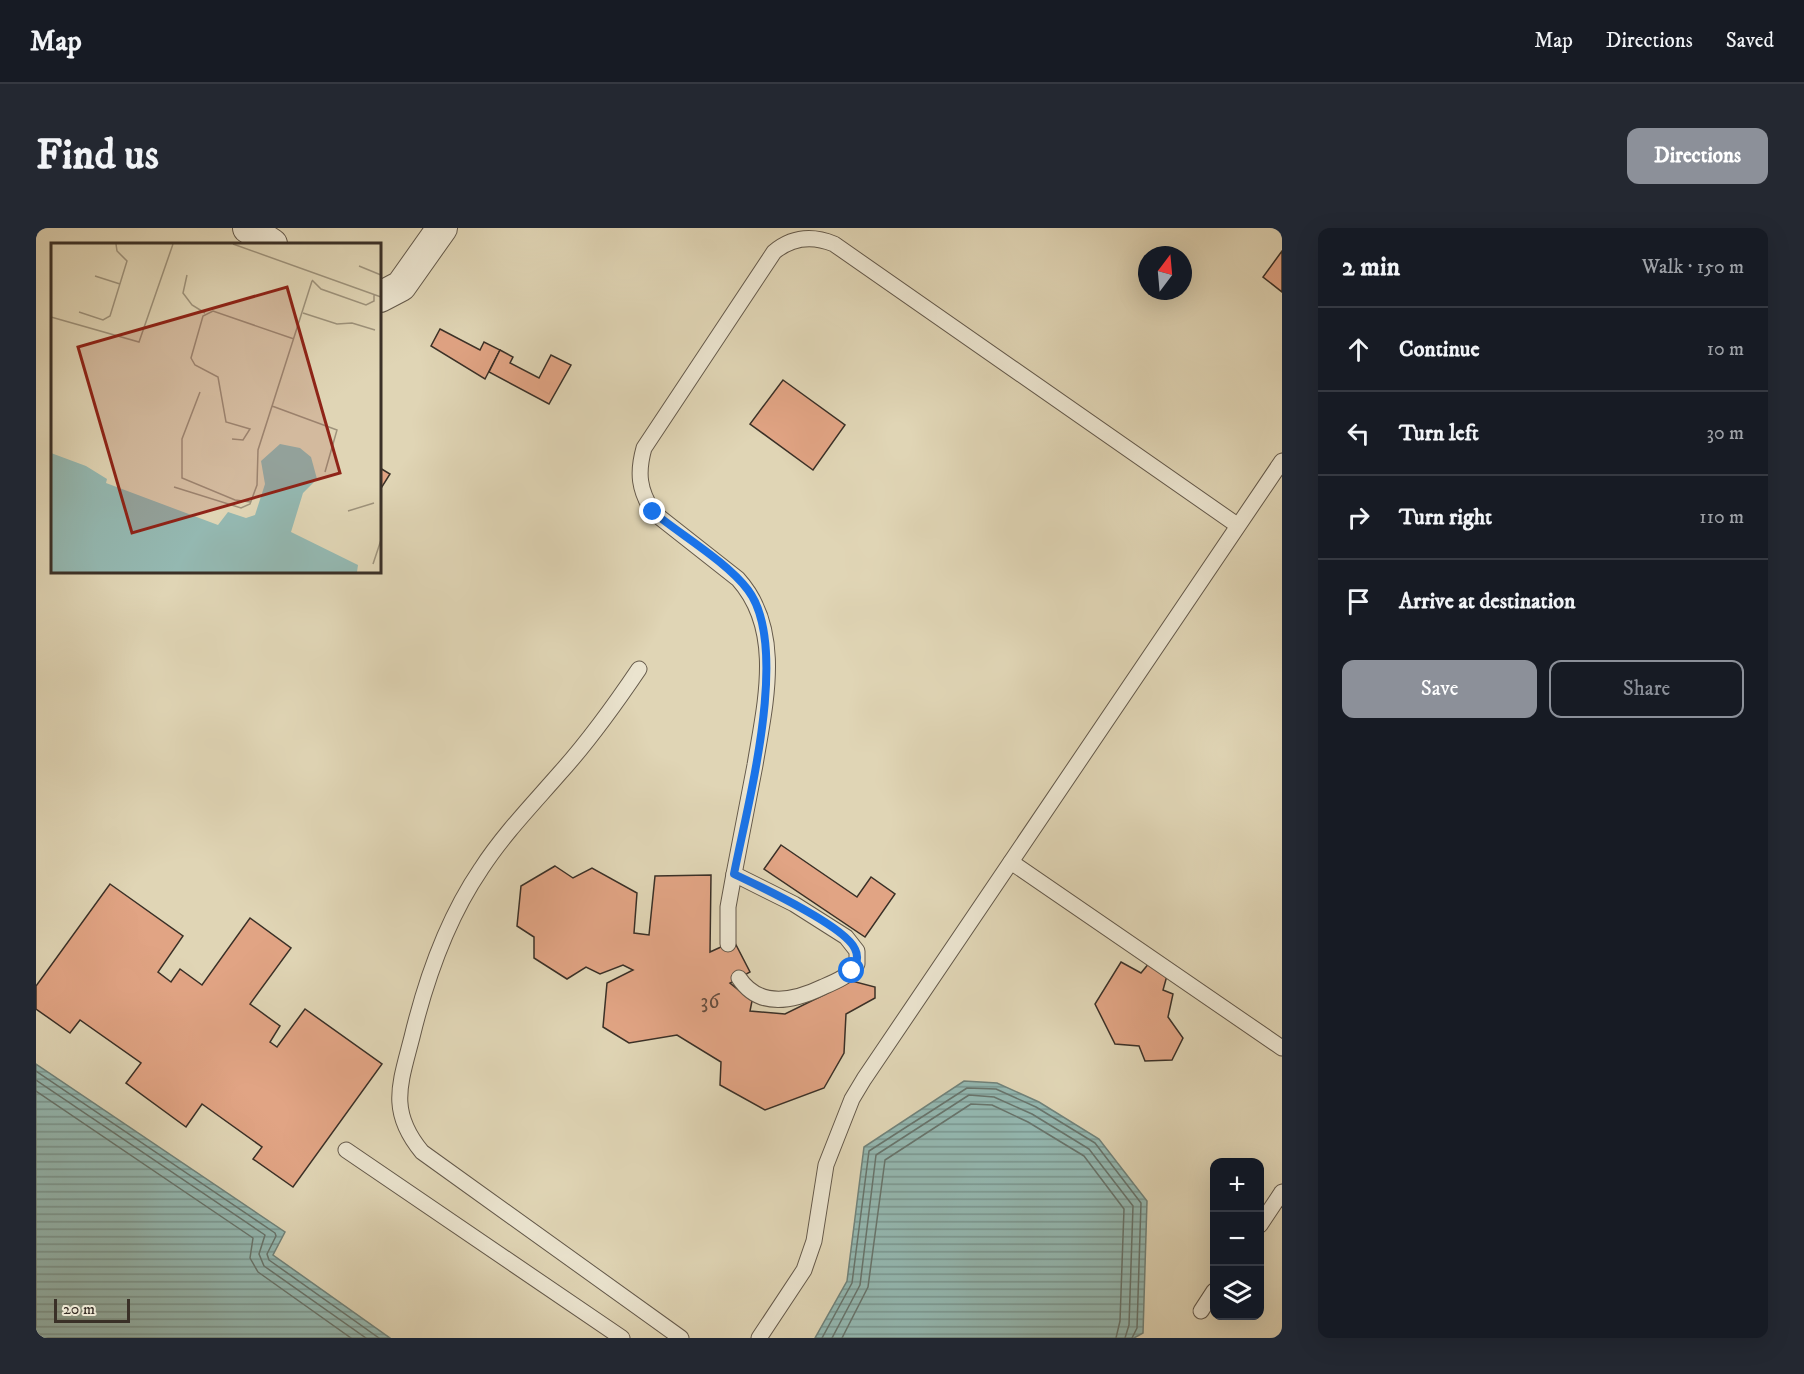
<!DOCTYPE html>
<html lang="en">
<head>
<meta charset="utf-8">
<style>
  body { margin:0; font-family:"IM FELL DW Pica",serif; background:#242831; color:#f1f3f6 }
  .controls { position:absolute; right:18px; bottom:18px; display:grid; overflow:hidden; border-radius:12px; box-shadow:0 6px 24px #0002 }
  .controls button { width:54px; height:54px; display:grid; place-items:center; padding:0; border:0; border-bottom:2px solid #363941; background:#171b24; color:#f1f3f6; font:30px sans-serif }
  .compass { position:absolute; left:1102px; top:18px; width:54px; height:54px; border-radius:50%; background:#171b24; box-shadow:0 6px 24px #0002; rotate:16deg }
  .scale { position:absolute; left:18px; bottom:15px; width:76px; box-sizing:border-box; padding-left:6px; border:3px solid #3a3027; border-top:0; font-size:16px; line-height:21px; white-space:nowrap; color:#3a3027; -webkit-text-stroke:4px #ebe4cf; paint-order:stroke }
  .stop { position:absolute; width:18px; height:18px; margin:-14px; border:4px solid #1a73e8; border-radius:50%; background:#fff }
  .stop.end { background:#1a73e8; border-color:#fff; box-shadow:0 2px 6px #0008 }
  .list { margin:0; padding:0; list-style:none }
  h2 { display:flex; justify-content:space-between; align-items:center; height:78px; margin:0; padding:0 24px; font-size:26px }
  h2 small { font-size:20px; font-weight:400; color:#9ea1a6 }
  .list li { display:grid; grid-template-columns:39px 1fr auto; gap:18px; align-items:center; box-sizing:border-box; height:84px; padding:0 24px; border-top:2px solid #363941 }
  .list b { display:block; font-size:22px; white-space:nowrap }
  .list em { font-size:20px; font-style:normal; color:#9ea1a6 }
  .actions { display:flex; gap:12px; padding:18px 24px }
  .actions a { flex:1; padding:14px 0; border:2px solid #8c9099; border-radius:12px; text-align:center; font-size:21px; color:#8c9099 }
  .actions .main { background:#8c9099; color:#fff }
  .icon { flex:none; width:33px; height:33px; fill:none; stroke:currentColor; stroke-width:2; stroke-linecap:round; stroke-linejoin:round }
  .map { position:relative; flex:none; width:1246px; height:1110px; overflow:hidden; border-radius:12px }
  header { display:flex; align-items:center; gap:36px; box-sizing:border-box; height:84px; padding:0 30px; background:#171b24; border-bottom:2px solid #363941 }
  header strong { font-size:28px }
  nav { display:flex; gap:33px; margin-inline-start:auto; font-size:21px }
  .intro { display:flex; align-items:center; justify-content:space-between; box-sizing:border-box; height:144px; padding:0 36px }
  h1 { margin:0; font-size:42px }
  .button { padding:15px 27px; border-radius:12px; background:#8c9099; color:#fff; font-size:21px; font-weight:700 }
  main { display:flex; gap:36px; padding:0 36px }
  aside { flex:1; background:#171b24; border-radius:12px; box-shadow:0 6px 24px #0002 }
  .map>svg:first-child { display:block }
</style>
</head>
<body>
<header>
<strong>Map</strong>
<nav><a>Map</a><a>Directions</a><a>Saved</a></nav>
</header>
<div class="intro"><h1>Find us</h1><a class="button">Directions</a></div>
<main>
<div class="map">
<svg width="1246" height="1110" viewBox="0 0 1246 1110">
  <defs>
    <pattern id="water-rules" width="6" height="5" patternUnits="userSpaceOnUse" patternTransform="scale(1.5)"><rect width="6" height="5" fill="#94b8b1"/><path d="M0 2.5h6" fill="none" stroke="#7a9690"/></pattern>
  </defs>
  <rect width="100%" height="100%" fill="#e0d5b5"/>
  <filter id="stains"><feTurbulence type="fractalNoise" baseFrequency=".00333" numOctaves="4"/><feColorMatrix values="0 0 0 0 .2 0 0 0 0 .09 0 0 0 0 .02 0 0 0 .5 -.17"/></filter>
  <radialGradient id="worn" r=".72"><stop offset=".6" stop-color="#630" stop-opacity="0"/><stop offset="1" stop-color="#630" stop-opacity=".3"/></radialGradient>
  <g fill="url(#water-rules)" stroke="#70827a" stroke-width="1.5">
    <path d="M0,836L249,1004L237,1027L354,1110H0Z"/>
    <path d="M928,853L961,855L1003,874L1063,911L1111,973L1107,1105L1098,1110H779L811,1053L828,919Z"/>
  </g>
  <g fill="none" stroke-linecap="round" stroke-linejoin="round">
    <g stroke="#67746c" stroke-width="1.5">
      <path d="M0,843L239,1005L240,1008L231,1026L233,1032L343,1110"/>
      <path d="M0,852L229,1007L223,1026L228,1038L330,1110"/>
      <path d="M0,863L217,1010L214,1030L222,1044L315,1110"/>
      <path d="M786,1110L816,1055L833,923L931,860L960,861L1000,879L1059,915L1105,975L1101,1100L1096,1110"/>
      <path d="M796,1110L824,1057L840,927L933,867L958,869L996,886L1053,921L1097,978L1093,1097L1089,1110"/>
      <path d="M806,1110L832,1059L849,932L935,876L956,877L992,894L1048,928L1088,981L1084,1093L1080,1110"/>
    </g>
  </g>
  <g fill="#e1a484" stroke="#3a3027" stroke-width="1.5">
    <path d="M1246,23V64L1227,49Z"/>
    <path d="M404,101L444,122L448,114L464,122L449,151L395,118Z"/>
    <path d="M464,122L477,129L474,135L503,150L515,127L535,137L513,176L453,144Z"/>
    <path d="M747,152L809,197L777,242L714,196Z"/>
    <path d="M344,240L354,246L344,262Z"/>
    <path d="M745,617L821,669L835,649L859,666L829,709L728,641Z"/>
    <path d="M519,638L537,650L556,640L601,665L598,705L613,707L619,648L675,647L674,724L698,713L714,744L694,755L716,773L714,783L749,786L816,753L839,759V770L810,786L808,825L788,860L729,882L684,857L685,834L641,807L593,815L567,799L571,755L597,742L587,737L564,746L550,739L531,751L498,730V709L481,698L485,658Z"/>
    <path d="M74,656L147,708L122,744L135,754L144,741L166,757L214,690L255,720L214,776L244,798L234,814L241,819L269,781L346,836L257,959L217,931L226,919L166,876L150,899L90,855L105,835L44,792L34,805L0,781V758Z"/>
    <path d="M1085,734L1105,745L1114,734L1132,744L1127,762L1137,766L1132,789L1147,810L1136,832L1109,833L1103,818L1079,816L1059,776Z"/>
  </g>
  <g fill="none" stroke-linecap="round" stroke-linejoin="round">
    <defs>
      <g id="lane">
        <path d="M603,441C578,478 553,513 523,546C496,577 467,607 445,641C411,691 390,751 376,809C364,856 352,883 386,924L645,1110"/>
        <path d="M975,634L1246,820"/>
        <path d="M692,716V679L698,646"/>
        <path d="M703,750C724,782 760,772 787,759C801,753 813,748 821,736V723L810,709L758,676L698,646C705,610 712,574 719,537C729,476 748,402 702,351L617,284C603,262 601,245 608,220L738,24C756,9 776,7 798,16L1201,297"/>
        <path d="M310,922L586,1110"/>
        <path d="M1224,997L1246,964"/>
        <path d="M1165,1083L1178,1063"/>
        <path d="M723,1110L768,1042L778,1013L790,937L816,871L828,851L1246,233"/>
      </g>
      <g id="street">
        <path d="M212,0L236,16"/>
        <path d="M344,69L365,58L406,0"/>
      </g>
    </defs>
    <use href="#lane" stroke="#64594a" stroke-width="17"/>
    <use href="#street" stroke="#64594a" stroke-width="32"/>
    <use href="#lane" stroke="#ebe4cf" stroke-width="15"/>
    <use href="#street" stroke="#ebe4cf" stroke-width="30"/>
  </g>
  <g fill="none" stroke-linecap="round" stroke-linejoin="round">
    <path stroke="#1a73e8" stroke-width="8" d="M617,284C645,307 691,334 712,362C755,419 711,578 698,646C723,658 809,698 819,721C823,729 821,736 816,743"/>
  </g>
  <g text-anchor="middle" stroke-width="6" stroke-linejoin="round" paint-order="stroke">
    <g font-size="21" fill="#644d3e">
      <text x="674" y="780">36</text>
    </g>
  </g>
  <g transform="translate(15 15)">
    <rect width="330" height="330" fill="#e0d5b5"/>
    <path d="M229,201L249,205L260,214L266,236L252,250L240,289L307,322L306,329H0V210L35,223L56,236L55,240L167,282L177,269L195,275L204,272L214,241L210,218Z" fill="#94b8b1"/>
    <path fill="none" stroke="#9e937c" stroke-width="1.5" d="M182,1L330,54M308,23L330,32M136,32L132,50L141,62L154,70M44,33L69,41M261,37L270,46L315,62L323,58V51M28,69L52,77L59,73L76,18L66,8L65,1M252,70L286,81L301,80L324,87M0,74L88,99L122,1M149,149L131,196V235L184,257L200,259M221,163L286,187L274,229M181,196L192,197L199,186L175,179L167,134L144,122L140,115L152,73L162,68L243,96M123,244L190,265L199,261L206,242L207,207L261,38M297,268L323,260M322,321L330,297"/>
    <path fill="#8f2418" fill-opacity="0.15" stroke="#8f2418" stroke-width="3" d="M236,44L289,230L81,290L27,104Z"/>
    <rect width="330" height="330" fill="none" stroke="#3a3027" stroke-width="3"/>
  </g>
  <rect width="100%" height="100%" filter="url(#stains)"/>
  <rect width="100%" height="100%" fill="url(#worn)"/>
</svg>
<div class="controls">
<button>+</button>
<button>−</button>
<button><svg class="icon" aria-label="layers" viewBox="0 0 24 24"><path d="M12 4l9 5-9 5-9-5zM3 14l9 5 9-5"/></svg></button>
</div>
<svg class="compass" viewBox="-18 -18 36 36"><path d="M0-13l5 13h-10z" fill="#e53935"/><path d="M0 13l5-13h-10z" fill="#9ea1a6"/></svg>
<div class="scale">20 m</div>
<div class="stop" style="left:816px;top:743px"></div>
<div class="stop end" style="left:617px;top:284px"></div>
</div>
<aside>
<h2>2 min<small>Walk · 150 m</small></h2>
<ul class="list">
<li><svg class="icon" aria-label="ahead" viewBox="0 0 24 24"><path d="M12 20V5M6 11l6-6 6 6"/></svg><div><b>Continue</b></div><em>10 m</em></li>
<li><svg class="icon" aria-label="left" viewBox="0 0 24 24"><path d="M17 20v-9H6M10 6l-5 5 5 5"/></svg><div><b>Turn left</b></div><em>30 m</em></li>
<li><svg class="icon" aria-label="right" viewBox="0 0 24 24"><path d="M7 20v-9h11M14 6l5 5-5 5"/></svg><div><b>Turn right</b></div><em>110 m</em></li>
<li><svg class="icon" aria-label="arrive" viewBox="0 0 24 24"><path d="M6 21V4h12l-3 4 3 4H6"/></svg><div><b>Arrive at destination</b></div></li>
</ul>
<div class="actions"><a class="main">Save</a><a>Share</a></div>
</aside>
</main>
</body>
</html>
